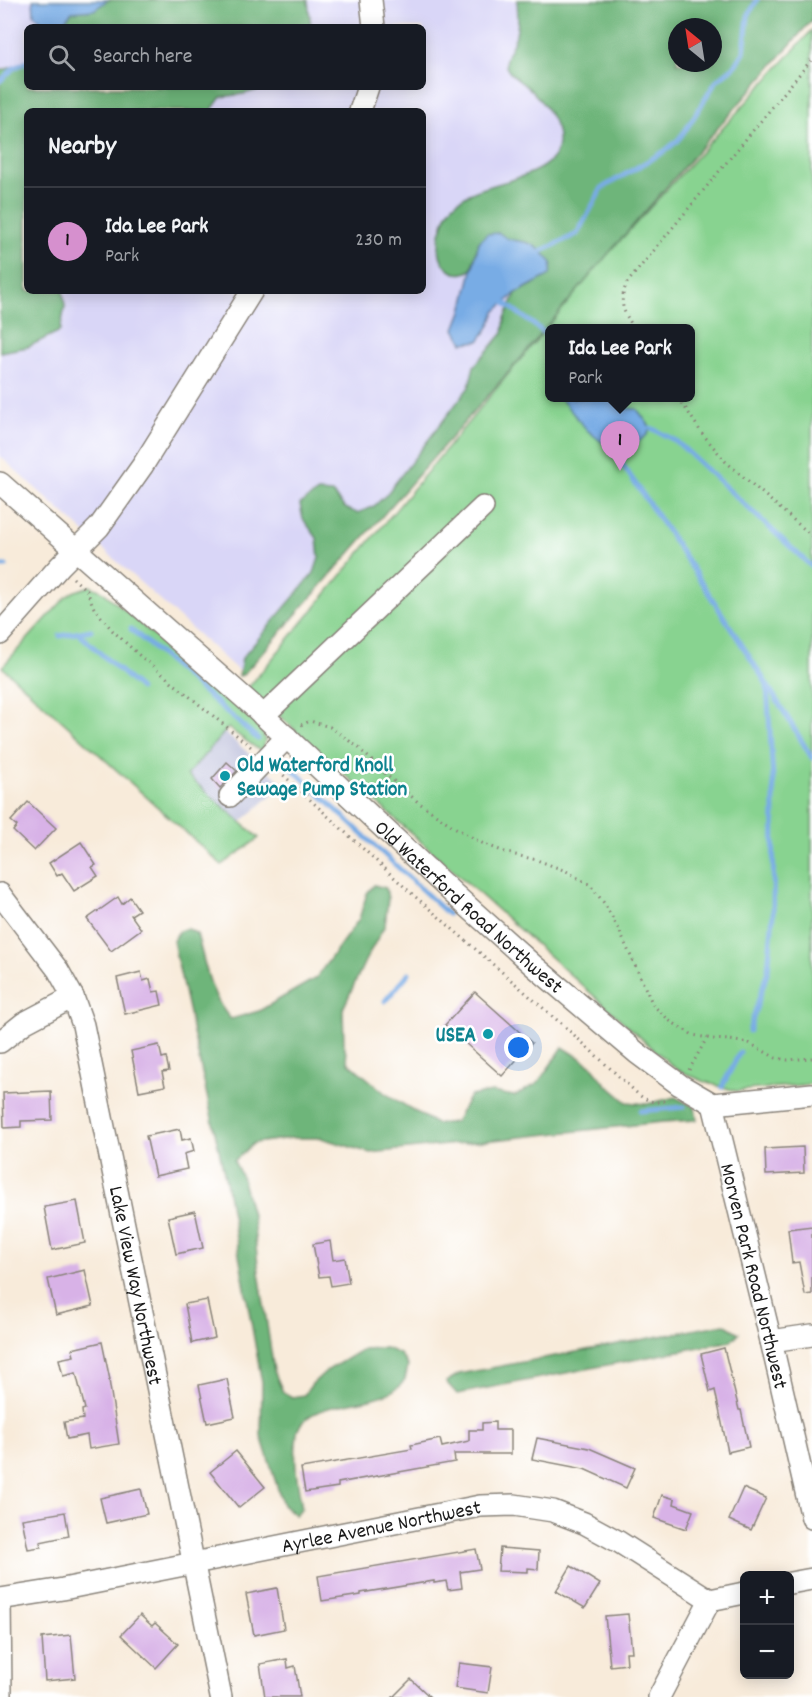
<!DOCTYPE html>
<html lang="en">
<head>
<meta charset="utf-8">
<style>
  body { margin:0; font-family:Dekko,sans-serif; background:#242831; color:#f1f3f6 }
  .controls { position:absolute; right:18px; bottom:18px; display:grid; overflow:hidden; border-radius:9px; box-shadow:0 3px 15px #0003 }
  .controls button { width:54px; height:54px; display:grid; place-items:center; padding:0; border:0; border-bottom:2px solid #363941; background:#171b24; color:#f1f3f6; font:30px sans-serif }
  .compass { position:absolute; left:668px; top:18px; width:54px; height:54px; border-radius:50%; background:#171b24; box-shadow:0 3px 15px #0003; rotate:330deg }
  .you { position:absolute; left:519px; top:1048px; width:21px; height:21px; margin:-15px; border:4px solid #fff; border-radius:50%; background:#1a73e8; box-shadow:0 0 0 9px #1a73e833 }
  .badge { display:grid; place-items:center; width:39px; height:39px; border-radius:50%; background:#d690ce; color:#111; font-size:20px; font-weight:700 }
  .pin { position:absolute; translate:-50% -50px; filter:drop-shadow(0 2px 3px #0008) }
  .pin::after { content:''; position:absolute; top:32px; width:21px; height:18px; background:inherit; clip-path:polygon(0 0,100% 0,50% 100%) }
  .popup { position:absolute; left:545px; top:324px; width:150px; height:78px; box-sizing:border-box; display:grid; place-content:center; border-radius:9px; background:#171b24; filter:drop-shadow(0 2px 4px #0005); font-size:20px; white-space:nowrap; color:#9ea1a6 }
  .popup b { font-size:22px; color:#f1f3f6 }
  .popup::after { content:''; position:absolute; left:50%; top:100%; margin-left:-12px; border:12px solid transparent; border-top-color:#171b24 }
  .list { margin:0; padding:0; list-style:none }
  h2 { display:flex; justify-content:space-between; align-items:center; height:78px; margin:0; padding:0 24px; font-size:26px }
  h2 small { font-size:20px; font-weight:400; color:#9ea1a6 }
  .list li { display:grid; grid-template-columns:39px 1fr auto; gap:18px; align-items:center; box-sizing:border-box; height:108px; padding:0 24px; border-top:2px solid #363941 }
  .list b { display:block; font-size:22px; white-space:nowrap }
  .list p { margin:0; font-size:20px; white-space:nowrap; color:#9ea1a6 }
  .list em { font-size:20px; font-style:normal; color:#9ea1a6 }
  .icon { flex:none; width:33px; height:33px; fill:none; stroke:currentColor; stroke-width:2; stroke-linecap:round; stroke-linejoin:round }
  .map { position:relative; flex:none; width:812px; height:1697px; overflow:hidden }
  .search { position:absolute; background:#171b24; box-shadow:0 3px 15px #0003; left:24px; top:24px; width:402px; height:66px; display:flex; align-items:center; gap:15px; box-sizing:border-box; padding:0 21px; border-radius:9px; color:#9ea1a6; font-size:22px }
  .panel { position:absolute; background:#171b24; box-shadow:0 3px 15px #0003; left:24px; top:108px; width:402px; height:186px; border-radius:9px }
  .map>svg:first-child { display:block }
</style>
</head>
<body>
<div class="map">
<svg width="812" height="1697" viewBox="0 0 812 1697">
  <rect width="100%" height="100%" fill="#fff"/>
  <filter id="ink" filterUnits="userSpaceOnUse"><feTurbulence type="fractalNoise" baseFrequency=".0167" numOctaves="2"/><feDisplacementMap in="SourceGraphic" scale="12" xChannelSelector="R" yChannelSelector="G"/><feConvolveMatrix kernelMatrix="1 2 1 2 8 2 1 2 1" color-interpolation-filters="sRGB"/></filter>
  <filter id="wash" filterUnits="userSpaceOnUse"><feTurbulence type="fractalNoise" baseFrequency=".008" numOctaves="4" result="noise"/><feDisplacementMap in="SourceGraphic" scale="24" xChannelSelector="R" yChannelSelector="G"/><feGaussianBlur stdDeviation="1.35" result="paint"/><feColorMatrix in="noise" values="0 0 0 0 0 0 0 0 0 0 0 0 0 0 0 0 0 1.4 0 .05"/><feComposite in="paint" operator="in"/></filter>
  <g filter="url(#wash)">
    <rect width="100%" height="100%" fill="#f8ebda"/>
    <path fill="#d9d6f7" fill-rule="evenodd" d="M0,0H812V20L243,675L0,456ZM27,27H423V87H27ZM677,27H713V63H677ZM27,111H423V291H27Z"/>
    <path fill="#c0c2dd" d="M224,732L284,784L241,822L187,775Z"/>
    <g fill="#88d390" stroke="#527856" stroke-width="1.5" fill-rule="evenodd">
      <path d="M812,30V1084L736,1091L705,1082L676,1069L248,688L608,254ZM550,328H690V398H550Z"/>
      <path d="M90,586L102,591L262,729L265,740L263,751L259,750L228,728L187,775L259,838L222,865L2,667L66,597L73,592Z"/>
    </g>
    <g fill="#6eb57a" stroke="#45684b" stroke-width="1.5" fill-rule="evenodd">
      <path d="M108,0H308L311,27H59L72,12L93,10Z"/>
      <path d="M517,0H812V20L608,254L520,359L243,675L239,676L242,658L314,573L319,558L317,538L303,519L300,504L318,492L332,493L345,508L357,513L373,507L386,495L469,387L474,366L503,333L505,318L516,293L534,284L529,243L508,240L499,233L479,242L471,270C461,276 452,275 444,264C438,255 438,244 440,234C443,224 446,212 453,205C472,186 513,183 537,170C543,167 550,162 554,156C567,133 547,107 532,91C525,84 514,79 508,70C501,61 511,49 514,41C519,28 518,13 517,0ZM677,27H713V63H677Z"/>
      <path d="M27,62V87H268L244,94L221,97L211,111H27V291H63L65,307L60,331L28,347L0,352V71Z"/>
      <path d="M374,885L386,888L388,899L385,925L365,961L343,1009L344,1045L348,1062L386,1094L436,1124L455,1122L470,1096L492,1092L514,1096L537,1084L563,1047L590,1064L606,1084L627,1102L647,1104L675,1097L695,1107L697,1120L663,1122L370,1153L321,1138H292L254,1143L234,1161L242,1177L253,1219L258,1265L274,1371L283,1392L292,1397L304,1395L312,1384L326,1371L363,1349L386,1348L400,1354L408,1366C407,1370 406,1375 405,1379C389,1410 314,1395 298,1429C296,1433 297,1439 296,1443C294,1468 298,1484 302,1508L295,1515L283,1505L261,1436L262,1383L226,1182L173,941L179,931L187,928L197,934C205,963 210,997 231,1019L259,1011L316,978L359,919L367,893Z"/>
      <path d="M724,1324L739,1333L731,1341L457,1394L446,1382L459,1374Z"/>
    </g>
    <g fill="#78ace5" stroke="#4a6480" stroke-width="1.5">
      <path d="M33,0H108L94,10L72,12L59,27H47L34,15Z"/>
      <path d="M499,233C512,243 515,239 528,243C538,246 545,255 552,263L550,275L516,293L495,312L489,327L479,341L463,343L455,329L462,311L479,242L487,234Z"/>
      <path d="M560,398H613L623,408L637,409L651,428L647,435L619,456L587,430Z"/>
    </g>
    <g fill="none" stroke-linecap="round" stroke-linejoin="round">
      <g stroke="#78ace5" stroke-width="5">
        <path d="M0,81L14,68L27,62"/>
        <path d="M542,251L577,234L602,188L665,151L677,141L685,131L717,80L735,66L744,52L748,16L757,0"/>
        <path d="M505,303L550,337"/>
        <path d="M651,428L676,441L812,567"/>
        <path d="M619,456L622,464C688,560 752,658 812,758"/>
        <path d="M0,566H6"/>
        <path d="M131,629L258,739"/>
        <path d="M78,633L140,689"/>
        <path d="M60,636L91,630"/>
        <path d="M286,763L448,914"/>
        <path d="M385,1001L409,973"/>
        <path d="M749,1031L768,970L773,915L774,794L767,685"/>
        <path d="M722,1087L740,1052"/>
        <path d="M641,1111L684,1107"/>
      </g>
    </g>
    <g id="blocks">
      <g fill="#d8b2e7">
        <path d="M227,762L237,771L220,788L212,779Z"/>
        <path d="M28,802L56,828L34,851L13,831L17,826L11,821Z"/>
        <path d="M81,842L96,865L92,867L98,876L74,891L62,873L57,876L49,863Z"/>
        <path d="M118,897L122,904L130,897L139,910L131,915L141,929L111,951L87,919Z"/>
        <path d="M141,972L143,981L150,979L153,992L159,991L162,1005L125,1014L117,978Z"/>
        <path d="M475,992L532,1043L502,1076L445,1025Z"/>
        <path d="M159,1045L162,1058L166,1057L169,1071L162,1072L165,1086L139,1091L131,1051Z"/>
        <path d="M51,1091L52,1120L21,1121V1127L4,1128L3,1093Z"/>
        <path d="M180,1129L182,1140L191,1138L194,1151L184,1154L187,1169L155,1176L146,1136Z"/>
        <path d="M803,1147L804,1173L766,1175L765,1149Z"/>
        <path d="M77,1201L85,1243L52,1250L44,1207Z"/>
        <path d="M195,1211L203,1248L176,1254L168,1217Z"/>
        <path d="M812,1226V1294L805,1295L799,1262L792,1263L788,1229Z"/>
        <path d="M330,1241L333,1260L345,1258L349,1283L331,1286L329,1276L319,1277L313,1244Z"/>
        <path d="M85,1270L93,1306L56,1315L48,1279Z"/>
        <path d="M207,1300L215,1338L192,1343L185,1304Z"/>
        <path d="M102,1342L110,1380H109L119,1444L89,1449L87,1435L67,1439L64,1422L83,1419L82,1410L85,1409L76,1373L63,1376L59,1359L74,1356L72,1349Z"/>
        <path d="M724,1348L739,1410H741L749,1447L728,1452L715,1390L710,1392L701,1354Z"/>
        <path d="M227,1379L235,1417L207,1423L199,1385Z"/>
        <path d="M495,1422V1430H511V1454H454L455,1462L338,1483V1487L305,1492L301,1468L412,1449L411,1445L440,1439L442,1447L469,1441V1430H482V1423Z"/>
        <path d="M537,1438L589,1448L635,1468L626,1488L584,1469L532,1459Z"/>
        <path d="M236,1451L265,1487L239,1508L210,1472Z"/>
        <path d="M743,1488L766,1498L751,1530L729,1520Z"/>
        <path d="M141,1489L147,1514L106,1523L100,1498Z"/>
        <path d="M662,1495L675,1499L674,1504L693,1511L686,1529L654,1518Z"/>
        <path d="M65,1512L69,1536L40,1542L41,1547L28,1549L22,1519Z"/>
        <path d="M500,1548L539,1551L538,1569L528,1568V1572L498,1571Z"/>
        <path d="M476,1549L480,1569L460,1572L462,1588L448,1590L446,1581L434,1583V1581L361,1593V1595L322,1601L318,1576Z"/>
        <path d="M571,1566L600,1584L585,1608L556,1591Z"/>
        <path d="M277,1588L284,1629L254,1635L246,1594Z"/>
        <path d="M628,1614L632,1652H626L627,1664L610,1666L605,1616Z"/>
        <path d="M140,1615L152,1626L155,1623L178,1644L156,1668L121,1635Z"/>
        <path d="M71,1635L75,1678L45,1681L42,1638Z"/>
        <path d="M287,1659L288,1668L295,1666L300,1697H265L260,1664Z"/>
        <path d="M459,1663L492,1667L488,1693L455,1688Z"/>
        <path d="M411,1679L430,1697H393Z"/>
      </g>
    </g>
  </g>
  <g filter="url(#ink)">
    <use href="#blocks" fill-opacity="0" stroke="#8a847b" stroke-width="1.5"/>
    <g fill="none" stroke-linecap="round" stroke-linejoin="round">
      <defs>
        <g id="minor">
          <path d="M371,0L374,27"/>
          <path d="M360,111L368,87"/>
          <path id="s1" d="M0,483L251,704L455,895L534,966L637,1053L680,1085L713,1104L812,1094"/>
          <path d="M0,634L60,566L99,527L143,465L252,291"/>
          <path d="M263,716L483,507"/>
          <path d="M230,796L287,737"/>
          <path id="s2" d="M0,894L58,970L73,997L83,1025C131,1249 173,1473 221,1697"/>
          <path d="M0,1042L24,1023L73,997"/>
          <path id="s3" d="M713,1104L771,1341L812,1518"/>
          <path d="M771,1341L812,1335"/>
          <path d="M790,1583L812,1579"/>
          <path id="s4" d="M0,1599L63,1589L480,1506L514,1505L553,1511L584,1523L619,1542L710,1600L744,1593"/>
          <path d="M0,1599L1,1697"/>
          <path d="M659,1697L710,1600"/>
        </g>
      </defs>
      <use href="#minor" stroke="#8a847b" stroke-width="24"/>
      <g stroke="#8a847b" stroke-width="3" stroke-dasharray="1.5 4.5" stroke-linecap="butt">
        <path d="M634,328C623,311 618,303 627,283L812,59"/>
        <path d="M679,398L701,432L725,461L812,536"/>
        <path d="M73,578L87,591L94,608L113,631L139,655L251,747"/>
        <path d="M301,725L310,721L330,727L340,734L359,748L382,771L418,802L454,827L482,843L507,853L537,860L566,871L590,885L604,903L618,928L653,1005L670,1021L693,1035L712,1039L729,1040L749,1043L776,1058L788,1060L812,1058"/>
        <path d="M279,771L410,892L573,1034L639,1095C649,1102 656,1104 667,1100"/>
        <path d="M689,1070L707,1038"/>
      </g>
      <use href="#minor" stroke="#fff" stroke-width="21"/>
    </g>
  </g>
  <g fill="#0f9aa8" stroke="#fff" stroke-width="2">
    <circle cx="225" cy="776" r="6"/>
    <circle cx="488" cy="1034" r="6"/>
  </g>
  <g text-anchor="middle" stroke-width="5" stroke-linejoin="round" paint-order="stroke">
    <g font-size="21" font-weight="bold" fill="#0d838f" stroke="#fff" text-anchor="start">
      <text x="237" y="771">Old Waterford Knoll<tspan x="237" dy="24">Sewage Pump Station</tspan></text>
      <text x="476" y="1041" text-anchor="end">USEA</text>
    </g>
    <g font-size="21" fill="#1c1c1c" stroke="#fff">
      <text dy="7" stroke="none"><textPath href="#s1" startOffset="632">Old Waterford Road Northwest</textPath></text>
      <text dy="7" stroke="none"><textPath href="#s3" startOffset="177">Morven Park Road Northwest</textPath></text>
      <text dy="7" stroke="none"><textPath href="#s2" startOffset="422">Lake View Way Northwest</textPath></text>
      <text dy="7" stroke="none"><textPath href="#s4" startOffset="388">Ayrlee Avenue Northwest</textPath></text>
    </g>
  </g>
</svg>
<div class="controls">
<button>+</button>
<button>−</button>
</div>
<svg class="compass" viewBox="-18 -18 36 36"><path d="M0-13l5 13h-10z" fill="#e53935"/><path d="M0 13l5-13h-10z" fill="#9ea1a6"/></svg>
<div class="you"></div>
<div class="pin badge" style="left:620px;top:471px">1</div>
<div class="popup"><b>Ida Lee Park</b>Park</div>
<div class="search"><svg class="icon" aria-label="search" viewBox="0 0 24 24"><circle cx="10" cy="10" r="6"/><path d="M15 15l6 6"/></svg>Search here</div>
<section class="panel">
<h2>Nearby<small></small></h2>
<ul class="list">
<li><span class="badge">1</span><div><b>Ida Lee Park</b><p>Park</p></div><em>230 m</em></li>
</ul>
</section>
</div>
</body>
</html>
